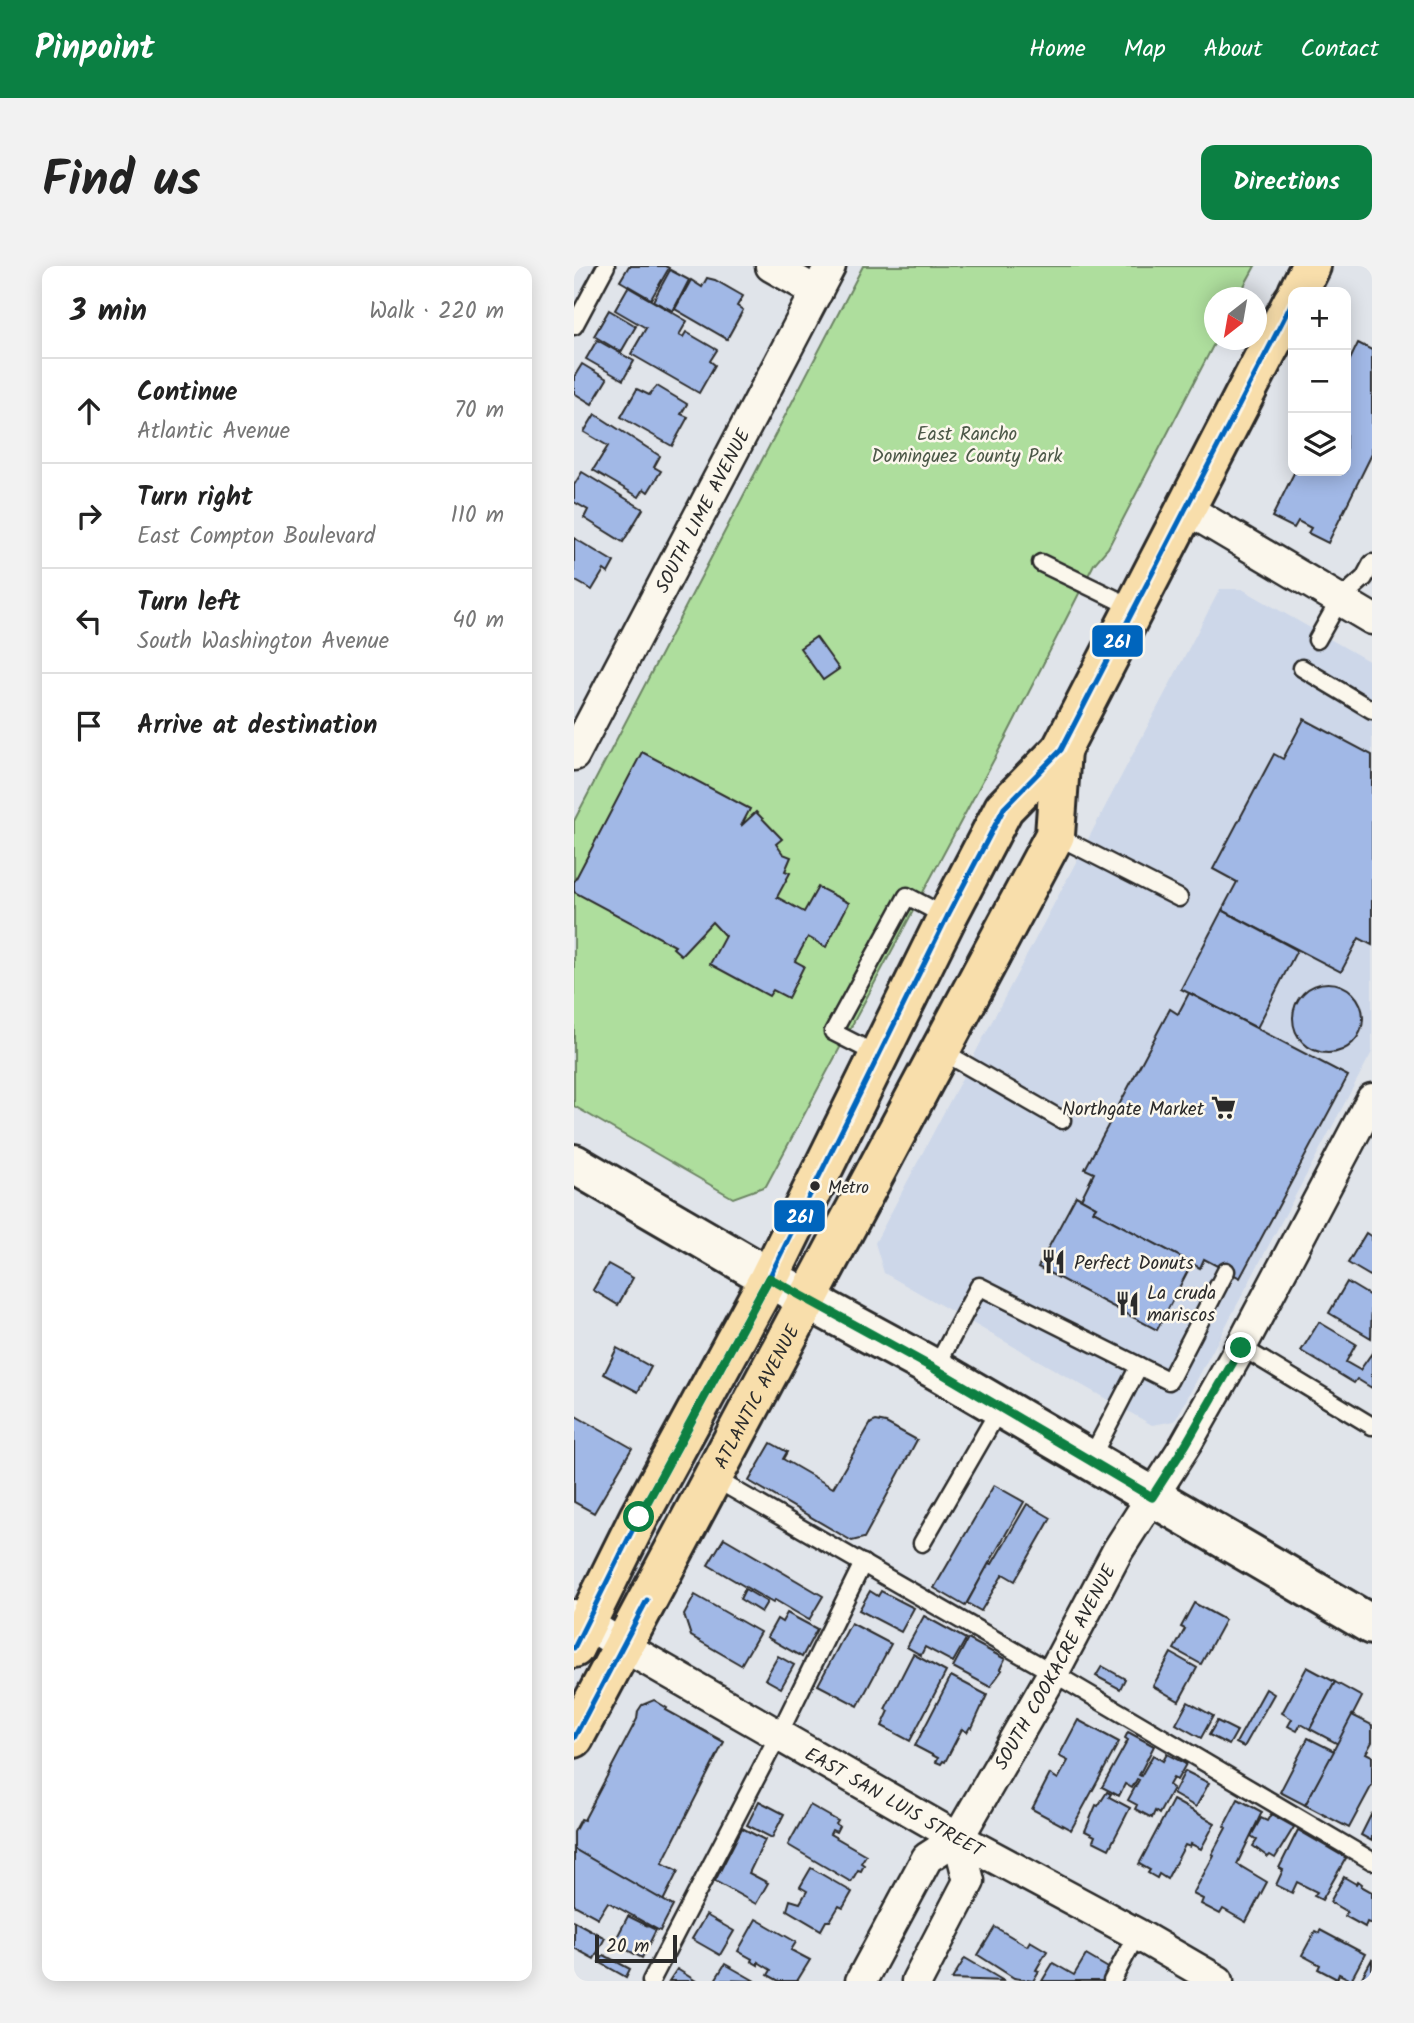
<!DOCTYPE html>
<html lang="en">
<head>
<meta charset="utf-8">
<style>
  body { margin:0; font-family:Kalam,sans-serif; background:#f2f2f2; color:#222 }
  .controls { position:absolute; right:21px; top:21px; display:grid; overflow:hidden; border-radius:14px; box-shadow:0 4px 18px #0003 }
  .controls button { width:63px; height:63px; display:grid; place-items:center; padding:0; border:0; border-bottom:2px solid #e0e0e0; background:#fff; color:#222; font:35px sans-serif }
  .compass { position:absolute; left:630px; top:21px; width:63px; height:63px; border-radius:50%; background:#fff; box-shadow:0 4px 18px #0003; rotate:211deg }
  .scale { position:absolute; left:21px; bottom:18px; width:82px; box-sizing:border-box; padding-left:7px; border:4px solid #2b2b2b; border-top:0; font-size:19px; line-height:24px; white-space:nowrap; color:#2b2b2b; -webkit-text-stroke:5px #fbf7ec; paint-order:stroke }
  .stop { position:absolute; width:21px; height:21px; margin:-16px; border:5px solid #0b8043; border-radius:50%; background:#fff }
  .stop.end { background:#0b8043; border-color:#fff; box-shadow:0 2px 7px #0008 }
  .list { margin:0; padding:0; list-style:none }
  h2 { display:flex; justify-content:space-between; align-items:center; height:91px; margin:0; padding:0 28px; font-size:30px }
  h2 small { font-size:23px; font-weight:400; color:#767676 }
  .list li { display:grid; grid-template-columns:46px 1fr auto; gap:21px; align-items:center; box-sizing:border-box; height:105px; padding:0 28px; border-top:2px solid #e0e0e0 }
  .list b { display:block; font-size:26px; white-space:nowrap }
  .list p { margin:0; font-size:23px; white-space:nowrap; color:#767676 }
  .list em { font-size:23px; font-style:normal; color:#767676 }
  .icon { flex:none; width:38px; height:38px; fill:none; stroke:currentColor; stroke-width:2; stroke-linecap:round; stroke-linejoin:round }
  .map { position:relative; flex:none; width:798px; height:1715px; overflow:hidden; border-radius:14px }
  header { display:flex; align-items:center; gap:42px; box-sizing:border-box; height:98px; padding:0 35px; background:#0b8043; color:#fff }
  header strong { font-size:33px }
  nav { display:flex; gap:38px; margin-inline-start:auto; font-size:24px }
  .intro { display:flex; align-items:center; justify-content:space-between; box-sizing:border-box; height:168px; padding:0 42px }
  h1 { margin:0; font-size:49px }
  .button { padding:18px 32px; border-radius:14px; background:#0b8043; color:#fff; font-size:24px; font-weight:700 }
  main { display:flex; gap:42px; padding:0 42px }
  aside { flex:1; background:#fff; border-radius:14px; box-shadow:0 4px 18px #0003 }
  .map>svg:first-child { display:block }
</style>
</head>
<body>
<header>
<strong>Pinpoint</strong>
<nav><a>Home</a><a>Map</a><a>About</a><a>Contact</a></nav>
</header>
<div class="intro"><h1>Find us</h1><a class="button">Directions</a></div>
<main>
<aside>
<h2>3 min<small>Walk · 220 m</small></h2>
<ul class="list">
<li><svg class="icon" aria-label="ahead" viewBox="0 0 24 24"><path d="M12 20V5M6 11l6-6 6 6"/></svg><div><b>Continue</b><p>Atlantic Avenue</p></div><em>70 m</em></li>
<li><svg class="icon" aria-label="right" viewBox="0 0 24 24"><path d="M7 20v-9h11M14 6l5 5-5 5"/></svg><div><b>Turn right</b><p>East Compton Boulevard</p></div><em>110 m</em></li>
<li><svg class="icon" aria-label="left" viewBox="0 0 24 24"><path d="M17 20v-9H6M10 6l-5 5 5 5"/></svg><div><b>Turn left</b><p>South Washington Avenue</p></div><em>40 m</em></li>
<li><svg class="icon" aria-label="arrive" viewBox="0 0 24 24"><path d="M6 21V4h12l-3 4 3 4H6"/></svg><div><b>Arrive at destination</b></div></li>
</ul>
</aside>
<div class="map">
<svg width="798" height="1715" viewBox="0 0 798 1715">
  <rect width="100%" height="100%" fill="#e0e4ea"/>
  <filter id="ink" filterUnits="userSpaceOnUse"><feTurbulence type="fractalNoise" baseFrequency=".0143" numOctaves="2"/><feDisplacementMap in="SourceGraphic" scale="14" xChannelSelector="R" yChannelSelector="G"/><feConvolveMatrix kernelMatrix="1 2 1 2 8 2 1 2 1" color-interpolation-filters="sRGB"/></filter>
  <g filter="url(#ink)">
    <path fill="#cdd7e9" d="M646,323H668L798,397V786L601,1155L578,1159L310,1007L301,977Z"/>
    <path fill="#aede9d" stroke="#6c8464" stroke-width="2" d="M289,0H681L664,31L640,32V74H642L534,282L520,298L432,471L192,920L159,932L0,840V555Z"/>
    <g fill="#a1b8e6" stroke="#2b2b2b" stroke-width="2">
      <path d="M55,0H91L95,2L77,33L46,15Z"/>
      <path d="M96,4L115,14L99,45L79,35Z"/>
      <path d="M133,12L141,14L169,30L163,40L169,44L153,73L101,43L117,14L128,21Z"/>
      <path d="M54,21L113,55L105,69L109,71L112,66L143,84L136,95L141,99L125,127L57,88L72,62L41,44Z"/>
      <path d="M35,44L62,60L47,86L20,70Z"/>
      <path d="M23,74L60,95L49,114L12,93Z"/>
      <path d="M784,77L798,84V188L754,277L734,267L737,262L724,255L720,262L698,251L721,205H772V102Z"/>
      <path d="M8,98L33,113L18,138L0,127V111Z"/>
      <path d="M83,120L113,138L107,148L114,151L98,180L47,151L63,123L75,129Z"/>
      <path d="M21,148L86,190L80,201L87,205L74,226L70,223L65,231L19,204L34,180L10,166Z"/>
      <path d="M8,206L69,243L49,276L10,252L14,244L0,236V219Z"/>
      <path d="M0,272L40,296L34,307L30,304L18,324L0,314Z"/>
      <path d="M242,371L265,403L249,414L226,382Z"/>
      <path d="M730,453L798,489V679L785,672L767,706L648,644L663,616L639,603L700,488L709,493Z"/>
      <path d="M68,486L176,543L167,560L182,546L208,573L202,578L209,588L217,591L211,605L216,607L203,631L230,646L244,621L275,637L252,681L234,671L221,695L230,700L214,732L199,724L195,730L136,698L151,670L138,656L107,689L99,682L101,680L0,626V616Z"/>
      <path d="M648,644L723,684L683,762L607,723Z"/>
      <circle cx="754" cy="752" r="35"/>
      <path d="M615,727L774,810L666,1012L630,993L626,1002L519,945L522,941L507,933L520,907L511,903L596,743L604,748Z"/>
      <path d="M502,930L522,941L519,945L618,997L583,1064L464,1001Z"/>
      <path d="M792,967L798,971V1011L774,997Z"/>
      <path d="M34,998L59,1012L44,1039L19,1024Z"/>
      <path d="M773,1016L798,1031L797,1072L755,1047Z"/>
      <path d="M745,1056L782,1078L772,1096L786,1104L798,1087V1122L783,1113L780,1117L727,1085Z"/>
      <path d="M43,1082L77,1101L64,1126L30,1108Z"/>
      <path d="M0,1149L58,1182L20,1247L0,1236Z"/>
      <path d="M302,1155L312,1157L343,1174L290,1272L278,1275L175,1215L197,1177L213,1186L209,1193L259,1222L297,1157Z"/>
      <path d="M420,1219L450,1236L391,1340L360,1322Z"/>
      <path d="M453,1238L477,1252L441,1315L429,1308L407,1345L393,1337L415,1297L418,1298Z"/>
      <path d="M150,1272L249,1330L235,1354L201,1334L199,1337L134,1299Z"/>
      <path d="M171,1323L193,1336L187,1346L166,1333Z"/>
      <path d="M296,1325L304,1330L307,1325L340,1342L327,1366L285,1344Z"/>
      <path d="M121,1329L186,1366L167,1399L117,1370L110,1349Z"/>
      <path d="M620,1337L651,1354L627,1398L600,1383L611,1363L607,1361Z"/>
      <path d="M213,1347L243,1363L228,1391L193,1371L203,1353L208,1356Z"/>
      <path d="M350,1350L392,1373L379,1396L351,1381L347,1389L333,1381Z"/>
      <path d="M277,1357L317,1378L284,1440L244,1419Z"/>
      <path d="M394,1373L431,1393L426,1403L428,1404L416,1421L379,1401Z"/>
      <path d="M597,1387L623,1402L605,1435L579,1420Z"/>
      <path d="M339,1388L372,1406L336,1475L308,1460L315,1445L311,1443Z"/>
      <path d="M204,1390L220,1399L207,1422L191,1413Z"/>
      <path d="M528,1400L551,1413L546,1423L522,1410Z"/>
      <path d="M733,1401L761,1416L736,1463L727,1458L723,1465L714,1460L718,1453L708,1447Z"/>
      <path d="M377,1410L413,1429L398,1462L396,1461L393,1466L388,1463L371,1496L369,1495L367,1498L362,1496L364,1492L341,1480Z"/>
      <path d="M761,1416L788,1431L764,1478L736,1463Z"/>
      <path d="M692,1423L700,1428L670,1481L662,1477Z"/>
      <path d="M80,1434L93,1442L92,1444L150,1476L88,1597L104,1605L89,1635L0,1583V1566L7,1553L10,1554L63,1453L64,1445L68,1439Z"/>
      <path d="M614,1436L639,1450L627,1472L602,1458Z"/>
      <path d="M778,1449L798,1459V1476L792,1487L798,1490V1519L775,1562L731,1539Z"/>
      <path d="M504,1454L545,1476L497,1564L458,1543L476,1508L484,1513L494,1495L485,1490Z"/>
      <path d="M643,1455L663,1465L655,1479L635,1469Z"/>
      <path d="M554,1466L580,1480L565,1509L567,1510L579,1489L589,1495L593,1488L612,1498L603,1514L599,1512L595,1519L599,1522L585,1548L581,1545L578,1552L561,1543L563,1539L554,1534L565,1514L563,1513L558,1522L551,1518L545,1530L528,1521L554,1474L551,1472Z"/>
      <path d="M734,1472L760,1485L731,1539L706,1526Z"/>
      <path d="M611,1505L635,1517L622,1541L599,1528Z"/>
      <path d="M533,1526L537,1528L535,1531L556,1542L535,1583L519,1575L521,1570L511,1565L522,1539L524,1540Z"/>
      <path d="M664,1533L688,1546L663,1598L693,1616L672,1656L649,1643L646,1648L627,1638L629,1633L619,1628L640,1589L638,1588L652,1562L650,1560Z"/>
      <path d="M599,1534L641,1557L627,1583L617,1578L616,1581L611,1579L593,1613L585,1608L583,1612L574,1607L576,1604L565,1598Z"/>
      <path d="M185,1535L210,1548L198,1572L173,1559Z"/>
      <path d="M236,1539L264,1555L262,1558L265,1560L262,1566L258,1564L256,1568L292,1589L287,1597L290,1599L287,1605L284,1604L277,1616L214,1579Z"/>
      <path d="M798,1547V1575L787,1569Z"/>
      <path d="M697,1548L720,1561L701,1592L696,1589L694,1591L679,1580L683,1574L677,1570L687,1552L693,1555Z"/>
      <path d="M168,1562L191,1574L175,1607L194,1617L182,1638L141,1615Z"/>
      <path d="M724,1564L772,1592L748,1634L740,1630L743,1626L723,1616L718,1627L702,1619L709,1604L705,1602Z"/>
      <path d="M0,1583L99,1640L86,1665L34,1636L24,1652L0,1639Z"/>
      <path d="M237,1602L278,1626L269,1642L265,1640L256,1655H252L247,1664L213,1644L216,1634L226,1637L233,1625L226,1621Z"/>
      <path d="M770,1611L782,1618L784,1615L788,1618L787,1620L798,1626V1658L793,1656L791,1661L771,1650L773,1646L756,1636Z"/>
      <path d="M132,1649L160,1665L146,1689L118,1673Z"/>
      <path d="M54,1650L82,1664L68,1692L40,1677Z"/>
      <path d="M182,1653L222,1676L217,1684L236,1694L223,1715H205L194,1709L197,1704L184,1696V1699L177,1695L178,1693L164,1685Z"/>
      <path d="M0,1655L31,1672L20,1693L0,1682Z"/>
      <path d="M421,1661L453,1680L456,1675L473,1685L462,1704L465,1705L459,1715L440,1712L404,1689Z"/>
      <path d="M746,1664L791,1688L777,1714L765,1708L763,1713L744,1703L746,1699L728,1689L741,1665L745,1667Z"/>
      <path d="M30,1689L56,1703L52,1711L25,1696Z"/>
      <path d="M512,1689L536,1703L529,1715H468L479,1697L500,1709Z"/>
      <path d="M391,1692L430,1715L378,1713Z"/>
      <path d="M798,1693V1715H786Z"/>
      <path d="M151,1698L181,1715L141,1714Z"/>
      <path d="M103,1703L122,1715H95Z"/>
    </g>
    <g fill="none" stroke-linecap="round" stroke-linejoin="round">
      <defs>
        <g id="lane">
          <path d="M0,60L32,0"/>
          <path d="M467,297L560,342"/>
          <path d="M743,374L766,333L790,312L798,297"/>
          <path d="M728,402L798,444"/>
          <path d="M481,569L605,632"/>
          <path d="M366,784L488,854"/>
          <path d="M306,790L259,766L333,630L373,651"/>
          <path d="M667,1081L798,1160"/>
          <path d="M565,1100L595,1115L652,1005"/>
          <path d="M361,1103L405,1020L565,1100L516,1194"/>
          <path d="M138,1211L479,1407L798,1595"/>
          <path d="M348,1277L426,1142"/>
          <path d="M77,1715L204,1470L289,1297"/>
          <path d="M538,1715L563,1668"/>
        </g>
        <g id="street">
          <path d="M197,0L243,26"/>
          <path d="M611,242L798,353"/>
          <path id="s1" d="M0,489L256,0"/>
          <path id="s2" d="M0,1349L49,1380L384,1572L563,1668L644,1715"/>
          <path id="s3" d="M287,1715L353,1592L384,1572L479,1407L544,1284L612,1178L667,1081L798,833"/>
          <path d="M343,1715L395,1615L384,1572"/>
        </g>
        <path id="secondary" d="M0,898L234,1034L361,1103L798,1359"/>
        <g id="primary">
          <path d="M724,26L737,0"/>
          <path d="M0,1382L65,1251L195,1012L373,651L430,542L487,484L719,35"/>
          <path id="s4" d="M0,1472L481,569L487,484"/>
        </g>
      </defs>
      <use href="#lane" stroke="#2b2b2b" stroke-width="21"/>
      <use href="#street" stroke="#2b2b2b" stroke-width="35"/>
      <use href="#secondary" stroke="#2b2b2b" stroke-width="44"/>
      <use href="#primary" stroke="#2b2b2b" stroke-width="44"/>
      <use href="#lane" stroke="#fbf7ec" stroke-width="16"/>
      <use href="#street" stroke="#fbf7ec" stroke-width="30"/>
      <use href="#secondary" stroke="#fbf7ec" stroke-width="38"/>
      <use href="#primary" stroke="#f8deab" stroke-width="38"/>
      <defs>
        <g id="bus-1">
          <path d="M0,1382L65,1251L195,1012L373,651L430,542L487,484L719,35"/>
          <path d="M0,1472L73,1334"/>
        </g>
      </defs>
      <use href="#bus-1" stroke="#fbf7ec" stroke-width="10"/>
      <use href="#bus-1" stroke="#0065bd" stroke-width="5"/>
    </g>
  </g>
  <g fill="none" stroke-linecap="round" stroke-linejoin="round" filter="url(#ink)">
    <path stroke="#0b8043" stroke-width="9" d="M65,1251L195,1012L361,1103L578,1231L612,1178L667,1082"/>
  </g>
  <defs>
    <symbol id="supermarket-bare" viewBox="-9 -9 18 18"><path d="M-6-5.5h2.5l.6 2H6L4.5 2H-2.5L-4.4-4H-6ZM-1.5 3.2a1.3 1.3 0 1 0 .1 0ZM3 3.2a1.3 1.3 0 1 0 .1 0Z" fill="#2b2b2b" stroke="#fbf7ec" stroke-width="2.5" paint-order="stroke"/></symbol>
    <symbol id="restaurant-bare" viewBox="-9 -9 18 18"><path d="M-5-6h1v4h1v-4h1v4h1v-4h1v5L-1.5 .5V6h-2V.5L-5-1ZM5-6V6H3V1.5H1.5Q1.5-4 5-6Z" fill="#2b2b2b" stroke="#fbf7ec" stroke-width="2.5" paint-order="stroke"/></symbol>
  </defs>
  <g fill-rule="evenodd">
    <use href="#supermarket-bare" x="632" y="824" width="35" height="35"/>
    <use href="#restaurant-bare" x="462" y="978" width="35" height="35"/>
    <use href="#restaurant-bare" x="536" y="1020" width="35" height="35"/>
  </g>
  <circle fill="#2b2b2b" stroke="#fbf7ec" stroke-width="2.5" cx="241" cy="920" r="6"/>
  <g text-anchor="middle" stroke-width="5" stroke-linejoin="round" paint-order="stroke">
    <g font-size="17" fill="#2b2b2b" stroke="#fbf7ec" text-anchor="start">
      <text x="254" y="927">Metro</text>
    </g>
    <g font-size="19" fill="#4c5848" stroke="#fbf7ec">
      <text x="393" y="174">East Rancho<tspan x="393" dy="22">Dominguez County Park</tspan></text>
    </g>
    <g font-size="19" fill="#2b2b2b" stroke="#fbf7ec">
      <text dy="7" stroke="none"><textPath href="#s1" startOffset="276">SOUTH LIME AVENUE</textPath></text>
      <text dy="7" stroke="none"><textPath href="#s4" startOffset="387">ATLANTIC AVENUE</textPath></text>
      <text dy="7" stroke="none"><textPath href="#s3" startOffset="373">SOUTH COOKACRE AVENUE</textPath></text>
      <text dy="7" stroke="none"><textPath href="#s2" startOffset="371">EAST SAN LUIS STREET</textPath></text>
    </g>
    <g font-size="19" fill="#2b2b2b" stroke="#fbf7ec" text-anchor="start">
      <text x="630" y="849" text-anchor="end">Northgate Market</text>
      <text x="500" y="1003">Perfect Donuts</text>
      <text x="573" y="1033">La cruda<tspan x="573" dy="22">mariscos</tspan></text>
    </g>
  </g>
  <g stroke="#fbf7ec" stroke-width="2.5">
    <rect x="517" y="358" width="53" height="34" rx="7" fill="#0065bd"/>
    <rect x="199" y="933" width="53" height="34" rx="7" fill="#0065bd"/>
  </g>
  <g font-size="19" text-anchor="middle" font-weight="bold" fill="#fff">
    <text x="543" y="382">261</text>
    <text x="226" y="957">261</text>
  </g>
</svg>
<div class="controls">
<button>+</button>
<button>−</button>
<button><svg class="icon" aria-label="layers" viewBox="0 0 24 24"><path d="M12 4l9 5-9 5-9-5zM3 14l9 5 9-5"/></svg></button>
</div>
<svg class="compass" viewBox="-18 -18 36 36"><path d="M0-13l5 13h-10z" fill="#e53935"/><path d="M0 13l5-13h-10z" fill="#767676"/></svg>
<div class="scale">20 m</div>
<div class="stop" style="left:65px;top:1251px"></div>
<div class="stop end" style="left:667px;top:1082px"></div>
</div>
</main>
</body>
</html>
